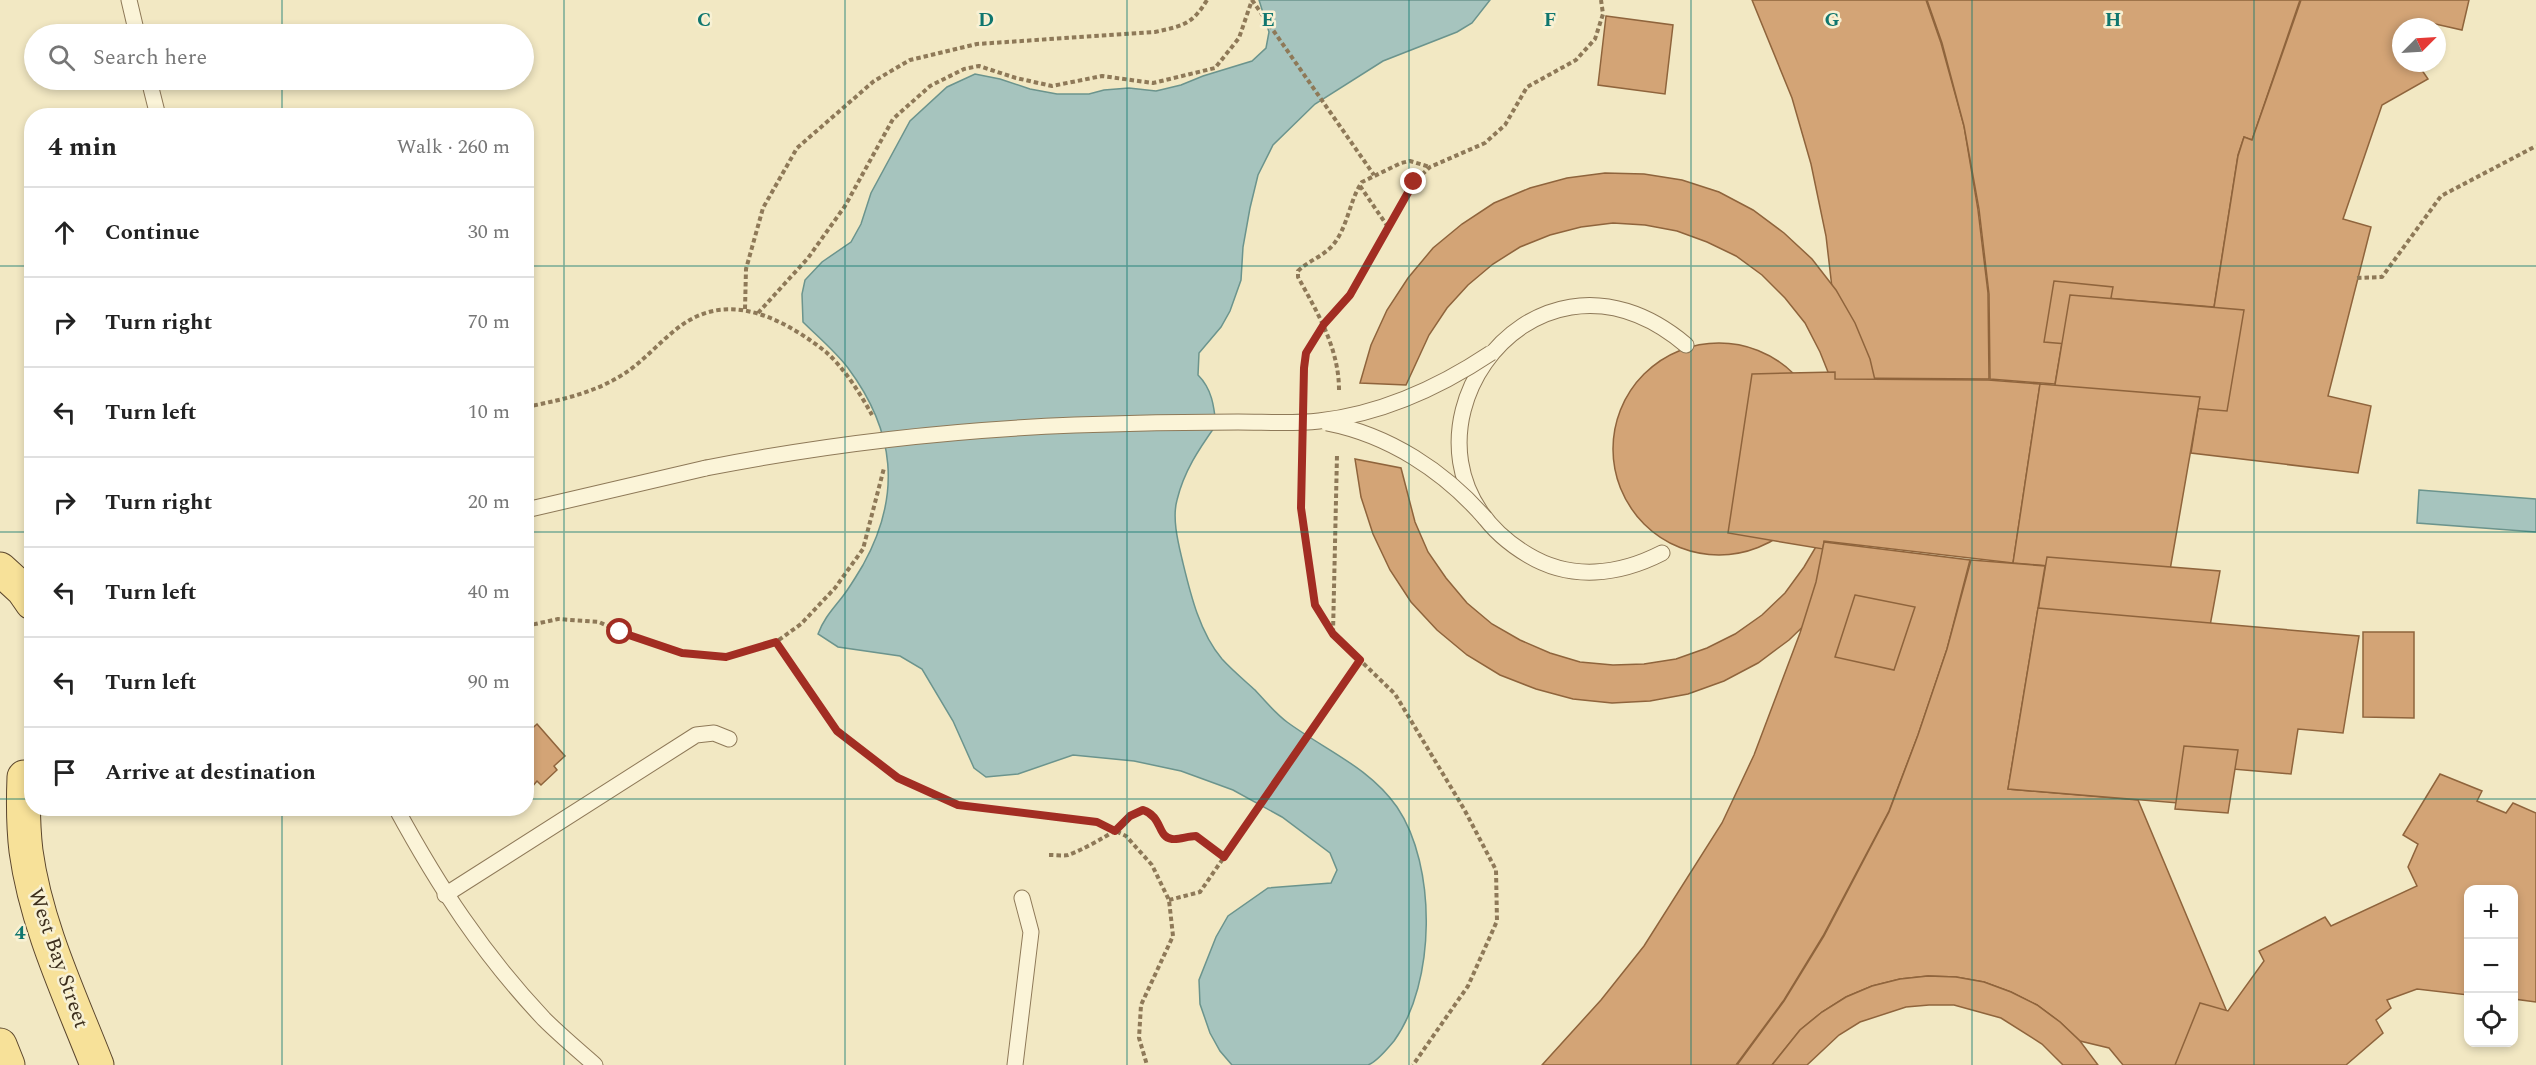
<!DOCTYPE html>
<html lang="en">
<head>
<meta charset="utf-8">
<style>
  body { margin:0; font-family:Spectral,serif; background:#f2f2f2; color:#222 }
  .controls { position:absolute; right:18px; bottom:18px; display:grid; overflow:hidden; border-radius:12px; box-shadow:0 3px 9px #0003 }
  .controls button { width:54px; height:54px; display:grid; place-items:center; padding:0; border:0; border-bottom:2px solid #e0e0e0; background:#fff; color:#222; font:30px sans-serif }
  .compass { position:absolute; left:2392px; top:18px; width:54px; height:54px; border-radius:50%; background:#fff; box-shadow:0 3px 9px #0003; rotate:66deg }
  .stop { position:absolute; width:18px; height:18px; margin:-14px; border:4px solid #a22d23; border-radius:50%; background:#fff }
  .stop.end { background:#a22d23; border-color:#fff; box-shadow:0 2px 6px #0008 }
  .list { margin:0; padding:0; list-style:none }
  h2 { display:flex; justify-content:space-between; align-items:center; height:78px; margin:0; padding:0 24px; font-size:26px }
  h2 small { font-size:20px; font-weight:400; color:#767676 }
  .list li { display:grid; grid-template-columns:39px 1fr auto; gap:18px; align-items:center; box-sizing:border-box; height:90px; padding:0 24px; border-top:2px solid #e0e0e0 }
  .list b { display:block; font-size:22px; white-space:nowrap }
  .list em { font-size:20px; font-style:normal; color:#767676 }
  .icon { flex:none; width:33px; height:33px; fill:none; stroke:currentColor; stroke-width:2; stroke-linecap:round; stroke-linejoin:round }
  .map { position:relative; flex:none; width:2536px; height:1065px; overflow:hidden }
  .search { position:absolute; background:#fff; box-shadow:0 3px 9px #0003; left:24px; top:24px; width:510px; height:66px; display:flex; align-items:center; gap:15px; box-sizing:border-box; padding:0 21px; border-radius:33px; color:#767676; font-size:22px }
  .panel { position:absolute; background:#fff; box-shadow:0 3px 9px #0003; left:24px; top:108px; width:510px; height:708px; border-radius:24px }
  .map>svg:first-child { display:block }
</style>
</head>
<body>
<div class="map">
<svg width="2536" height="1065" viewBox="0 0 2536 1065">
  <rect width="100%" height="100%" fill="#f2e8c3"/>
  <g fill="#a6c4be" stroke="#6b948d" stroke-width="1.5">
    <path d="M1259,0H1490L1472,23L1457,32L1383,61L1315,104L1273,145L1258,175L1250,208L1243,247L1241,280L1230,311L1221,327L1199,353L1198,375C1212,389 1214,406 1216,425C1199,449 1184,471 1177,500C1172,518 1178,542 1182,559C1190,592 1199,632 1222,659C1232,670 1244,680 1255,690C1265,701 1275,713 1287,722C1325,750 1369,767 1397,807C1437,866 1436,983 1394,1041C1388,1048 1377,1062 1368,1065C1359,1065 1345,1065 1336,1065C1301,1065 1267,1065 1232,1065L1220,1051L1210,1033L1200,1004L1199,980L1216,937L1228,916L1268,888L1331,883L1337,870L1330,853L1282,817L1233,790L1181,771L1134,761L1073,755L1018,774L986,777L974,768L953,721L922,669L900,656L838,647L818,634C824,618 833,609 843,596C850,587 857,575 863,565C902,495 895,431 848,368C835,351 817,336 803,322L802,294L805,280L822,262L851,242L861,224L871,193L910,121L947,87L975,74L1000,79L1030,89L1057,94H1089L1104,90L1129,88L1156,91L1181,85L1203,76L1252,61L1266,48L1269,32Z"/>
    <path d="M2419,490L2536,499V532L2417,523Z"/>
  </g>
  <g fill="#d3a476" stroke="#8f643c" stroke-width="1.5">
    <path d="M1752,0H1926L1941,43L1964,126L1978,210L1988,293L1989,379L1836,378L1834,305L1826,236L1811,164L1792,98Z"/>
    <path d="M1927,0H2300L2252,140L2244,137L2238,155L2214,307L2070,295L2055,384L1990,379L1989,294L1979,209L1964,126L1942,43Z"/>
    <path d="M2301,0H2469L2462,30L2418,20L2414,27H2401V63H2417L2428,79L2382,105L2343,219L2371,227L2328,396L2371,406L2358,473L2191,453L2238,156L2244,137L2252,140Z"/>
    <path d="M1606,16L1673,25L1665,94L1598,85Z"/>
    <path d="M1605,173L1644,174L1682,180L1719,192L1753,210L1784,233L1812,259L1836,290L1855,323L1870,359L1879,397L1882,435L1880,474L1872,512L1859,548L1839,582L1817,613L1789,640L1758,663L1724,681L1688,694L1650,701L1612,703L1573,699L1536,689L1500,675L1467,655L1437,630L1411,602L1390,570L1373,534L1361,497L1355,459L1401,468L1415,522L1428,552L1446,578L1467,603L1492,624L1520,640L1550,653L1580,662L1613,665L1644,664L1676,659L1707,648L1735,634L1762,615L1785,593L1804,567L1820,540L1831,509L1839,478L1841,446L1838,413L1832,382L1820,352L1805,323L1785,298L1762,275L1736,256L1707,242L1677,231L1645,225L1613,223L1581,227L1550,235L1520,247L1493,264L1468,285L1447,308L1429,335L1406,385L1360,383L1371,345L1387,310L1408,278L1433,248L1462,224L1494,203L1530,188L1567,178Z"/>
    <path d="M2054,281L2113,287L2102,347L2044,342Z"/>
    <path d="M2070,295L2244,310L2227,411L2053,397Z"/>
    <circle cx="1719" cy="449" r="106"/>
    <path d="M1835,372V379L1988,380L2040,384L2013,563L1824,541L1823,549L1728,533L1752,374Z"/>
    <path d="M2040,384L2200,397L2169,576L2013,563Z"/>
    <path d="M1824,542L1970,560L1947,649L1918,735L1889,811L1823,936L1784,1000L1736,1065H1542L1601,1000L1644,946L1722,823L1754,755L1800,633L1816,582Z"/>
    <path d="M2047,557L2220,571L2208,637L2036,623Z"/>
    <path d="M1971,560L2045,566L2008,789L2138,800L2227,1012L2206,1065H2123L2109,1048L2080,1041L2060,1022L2037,1005L2011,992L1984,982L1956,977L1928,976L1900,979L1872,986L1846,997L1822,1012L1800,1030L1772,1065H1737L1784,1001L1824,936L1889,812L1918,735L1947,649Z"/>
    <path d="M1855,595L1915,607L1894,670L1835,657Z"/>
    <path d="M2038,608L2359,636L2343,733L2298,729L2291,774L2221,768L2215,806L2008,789Z"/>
    <path d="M2363,632H2414V718L2363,717Z"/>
    <path d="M537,724L565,756L554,766L557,770L541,785L537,781L532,787L526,781V734Z"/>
    <path d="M2184,746L2238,750L2228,813L2175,809Z"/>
    <path d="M2440,774L2482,791L2477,801L2506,813L2513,803L2536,813V1002L2514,999V890H2468V995L2417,989L2387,1000L2391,1008L2376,1020L2383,1033L2346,1065H2175L2200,1003L2228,1011L2264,961L2259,951L2325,917L2331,926L2417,886L2408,867L2418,844L2403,835Z"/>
    <path d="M1928,976L1956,977L1984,982L2011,992L2037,1005L2060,1022L2080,1041L2098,1065H2063L2042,1044L2001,1018L1954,1005H1929L1906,1007L1860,1022L1839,1035L1807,1065H1772L1800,1030L1822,1012L1846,997L1872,986L1900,979Z"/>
  </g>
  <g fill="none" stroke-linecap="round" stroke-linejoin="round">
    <defs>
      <g id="lane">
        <path d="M129,0L137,34"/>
        <path d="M149,80L158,116"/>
        <path d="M526,510L706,468"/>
        <path d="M1662,553C1619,575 1571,581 1528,555C1363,457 1526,210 1686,345"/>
        <path d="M396,808C439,887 482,953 544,1019C560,1035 578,1050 595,1065"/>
        <path d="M445,895L696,735L714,733L729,739"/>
        <path d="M1015,1065L1031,932L1022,898"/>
      </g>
      <g id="primary">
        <path d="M0,569L23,590L32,603"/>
        <path d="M24,777C23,802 23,826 26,851C36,925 70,996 97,1065"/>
        <path d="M0,1045L8,1065"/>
      </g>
    </defs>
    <use href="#lane" stroke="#8e7958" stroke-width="17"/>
    <use href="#primary" stroke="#5b462d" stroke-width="35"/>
    <g stroke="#8e7958" stroke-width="4" stroke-dasharray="4.5 3" stroke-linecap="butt">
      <path d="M1252,0L1374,175"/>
      <path d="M1360,186L1388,227"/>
      <path d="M2357,278L2382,277L2441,196L2536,146"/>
      <path d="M745,309L746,269L763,208L797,148L874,81L910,60L977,44L1155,32C1182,26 1192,25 1207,0"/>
      <path d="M758,313L808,258L845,206L893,119L930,86L964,69L979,66L1016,78L1052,86L1102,76L1153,83L1215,68L1239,38L1252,0"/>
      <path d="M1339,390C1339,348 1317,312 1298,277V271C1308,261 1322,257 1332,246C1348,228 1349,201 1362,182L1401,163L1410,161L1430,167"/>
      <path d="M1303,394L1306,353L1324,324L1350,295L1414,182L1430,167L1485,143L1505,125L1527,87L1576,60L1595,39L1603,14L1601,0"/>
      <path d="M526,407C566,399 604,391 636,365C657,348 675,325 700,315C744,297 792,325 826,352C844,368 860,393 872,415"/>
      <path d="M1302,450L1301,508L1315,605L1333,634L1395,694L1464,809L1496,870L1497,921L1468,986L1413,1065"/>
      <path d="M526,626L558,619L599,622L620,632L682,653L726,657L776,642L801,624L835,588L863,549L884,468"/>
      <path d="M1333,633L1337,455"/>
      <path d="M776,642L837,731L898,778L958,805L1097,822L1126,836L1152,865L1169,900L1173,936L1141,1005L1139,1038L1147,1065"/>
      <path d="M1049,855C1055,855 1063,856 1068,855C1080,851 1104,838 1114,831C1124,824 1128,814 1141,811C1162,807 1156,837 1173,839C1180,840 1188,836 1196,835L1224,857"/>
      <path d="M1169,900L1200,892L1360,660"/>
    </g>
    <use href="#lane" stroke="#fbf4d8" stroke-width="15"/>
    <use href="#primary" stroke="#f7e199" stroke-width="33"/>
    <defs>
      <g id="lane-bridge">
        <path d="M1327,423C1389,435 1444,471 1485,518"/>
        <path d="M706,468C827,444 951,430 1075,425C1129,423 1184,422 1238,422C1265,422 1293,424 1319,421C1380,414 1440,387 1491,353"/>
      </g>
    </defs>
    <use href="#lane-bridge" stroke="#8e7958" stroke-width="17" stroke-linecap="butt"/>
    <use href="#lane-bridge" stroke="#fbf4d8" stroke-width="15"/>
  </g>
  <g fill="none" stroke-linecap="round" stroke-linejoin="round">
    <path stroke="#a22d23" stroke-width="8" d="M620,632L682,653L726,657L776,642L837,731L898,778L958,805L1097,822L1115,831L1130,816L1143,810C1163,817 1157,837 1172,839C1179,840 1188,836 1196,836L1224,857L1360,660L1333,634L1315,605L1301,508L1304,368L1306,353L1324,324L1350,295L1414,182"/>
  </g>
  <path fill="none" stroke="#0f766e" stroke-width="1.5" stroke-opacity="0.55" d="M282,0V34M564,0V1065M845,0V1065M1127,0V1065M1409,0V1065M1691,0V1065M1972,0V1065M2254,0V1065M282,80V116M0,266H32M526,266H2536M0,532H32M526,532H2536M0,799H32M526,799H2536M282,808V1065"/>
  <g text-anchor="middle" stroke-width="5" stroke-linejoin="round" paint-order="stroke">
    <g font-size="21" fill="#3d2f1d" stroke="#f8f1d4">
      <text transform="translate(59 958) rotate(71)" y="7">West Bay Street</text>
    </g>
  </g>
  <g font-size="20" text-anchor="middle" font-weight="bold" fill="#0f766e" stroke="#f8f1d4" stroke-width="5" stroke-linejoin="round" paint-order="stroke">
    <text x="704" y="26">C</text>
    <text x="986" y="26">D</text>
    <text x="1268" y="26">E</text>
    <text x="1550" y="26">F</text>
    <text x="1832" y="26">G</text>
    <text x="2113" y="26">H</text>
    <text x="20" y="939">4</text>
  </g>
</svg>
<div class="controls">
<button>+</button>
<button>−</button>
<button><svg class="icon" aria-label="locate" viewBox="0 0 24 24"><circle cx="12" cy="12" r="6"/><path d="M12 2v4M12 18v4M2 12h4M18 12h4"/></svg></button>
</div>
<svg class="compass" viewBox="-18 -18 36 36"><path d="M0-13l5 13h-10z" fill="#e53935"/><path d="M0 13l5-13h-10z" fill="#767676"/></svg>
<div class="stop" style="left:620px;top:632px"></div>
<div class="stop end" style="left:1414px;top:182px"></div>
<div class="search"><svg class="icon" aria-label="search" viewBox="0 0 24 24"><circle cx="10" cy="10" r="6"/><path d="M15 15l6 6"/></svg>Search here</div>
<section class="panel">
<h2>4 min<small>Walk · 260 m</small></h2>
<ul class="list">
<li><svg class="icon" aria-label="ahead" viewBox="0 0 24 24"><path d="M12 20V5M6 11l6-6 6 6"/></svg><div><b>Continue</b></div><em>30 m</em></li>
<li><svg class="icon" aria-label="right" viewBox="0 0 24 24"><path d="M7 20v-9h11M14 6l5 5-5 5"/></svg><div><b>Turn right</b></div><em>70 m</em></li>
<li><svg class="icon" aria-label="left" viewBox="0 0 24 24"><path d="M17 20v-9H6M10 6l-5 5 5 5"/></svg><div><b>Turn left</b></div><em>10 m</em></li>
<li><svg class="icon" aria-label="right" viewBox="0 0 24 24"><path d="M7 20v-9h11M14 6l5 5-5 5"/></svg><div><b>Turn right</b></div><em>20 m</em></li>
<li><svg class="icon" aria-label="left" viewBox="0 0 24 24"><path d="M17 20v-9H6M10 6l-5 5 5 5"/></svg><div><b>Turn left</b></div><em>40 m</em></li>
<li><svg class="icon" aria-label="left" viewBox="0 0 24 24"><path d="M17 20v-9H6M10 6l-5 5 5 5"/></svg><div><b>Turn left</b></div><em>90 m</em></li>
<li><svg class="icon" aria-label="arrive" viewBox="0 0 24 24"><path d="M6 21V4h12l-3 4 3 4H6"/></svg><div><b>Arrive at destination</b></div></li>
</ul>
</section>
</div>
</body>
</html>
